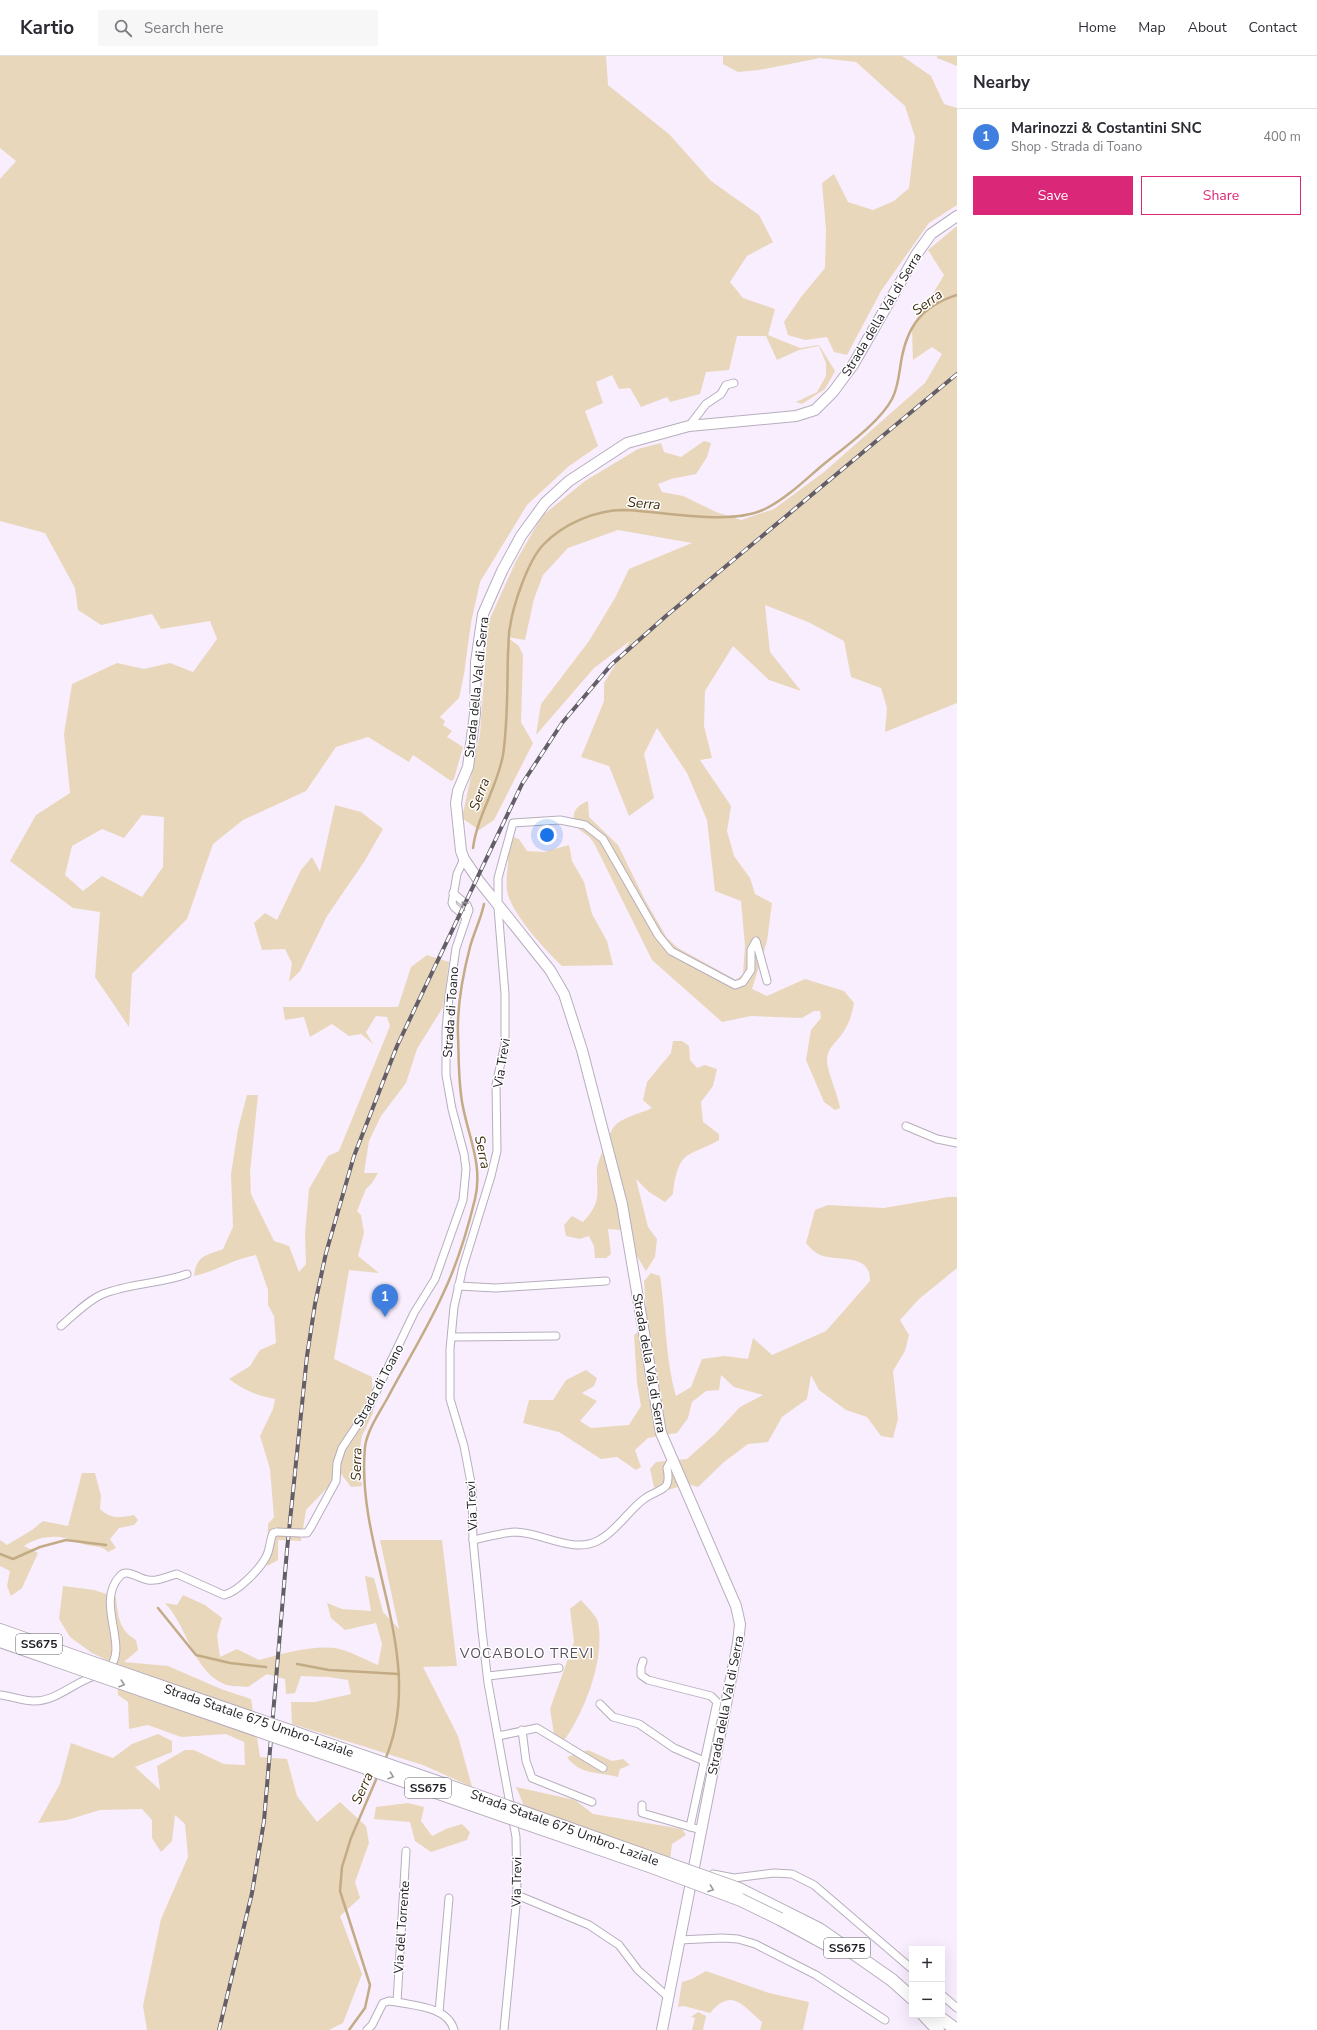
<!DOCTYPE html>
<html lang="en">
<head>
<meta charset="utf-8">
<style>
  body { margin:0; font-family:"Nunito Sans",sans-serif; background:#f7f7f7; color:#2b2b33 }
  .controls { position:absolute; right:12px; bottom:12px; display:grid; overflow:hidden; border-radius:0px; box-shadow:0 4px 16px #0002 }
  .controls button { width:36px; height:36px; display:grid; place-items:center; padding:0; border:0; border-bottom:1px solid #e1e1e2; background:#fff; color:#2b2b33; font:20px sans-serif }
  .you { position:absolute; left:547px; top:779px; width:14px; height:14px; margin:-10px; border:3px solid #fff; border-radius:50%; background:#1a73e8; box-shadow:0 0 0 6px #1a73e833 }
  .badge { display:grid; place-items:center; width:26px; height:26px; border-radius:50%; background:#db2777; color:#fff; font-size:13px; font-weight:700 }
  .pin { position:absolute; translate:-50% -33px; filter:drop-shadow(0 1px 2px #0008) }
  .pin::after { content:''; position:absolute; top:21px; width:14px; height:12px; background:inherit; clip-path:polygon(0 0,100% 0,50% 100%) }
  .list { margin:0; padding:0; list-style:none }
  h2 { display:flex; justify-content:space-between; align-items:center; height:52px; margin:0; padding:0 16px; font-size:17px }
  h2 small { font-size:13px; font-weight:400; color:#7c7c81 }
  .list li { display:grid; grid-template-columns:26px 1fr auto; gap:12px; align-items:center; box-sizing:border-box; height:56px; padding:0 16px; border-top:1px solid #e1e1e2 }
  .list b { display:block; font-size:15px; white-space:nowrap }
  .list p { margin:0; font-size:13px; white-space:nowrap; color:#7c7c81 }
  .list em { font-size:13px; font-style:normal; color:#7c7c81 }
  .actions { display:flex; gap:8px; padding:12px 16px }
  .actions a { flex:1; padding:9px 0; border:1px solid #db2777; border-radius:0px; text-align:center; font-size:14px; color:#db2777 }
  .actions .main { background:#db2777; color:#fff }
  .icon { flex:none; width:22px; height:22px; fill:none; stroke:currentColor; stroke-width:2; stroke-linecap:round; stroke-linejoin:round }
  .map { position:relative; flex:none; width:957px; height:1974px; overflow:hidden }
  header { display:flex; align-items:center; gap:24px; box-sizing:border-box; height:56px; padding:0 20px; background:#fff; border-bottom:1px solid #e1e1e2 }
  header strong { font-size:19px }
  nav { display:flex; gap:22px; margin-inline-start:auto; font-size:14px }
  .search { width:280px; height:36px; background:#f7f7f7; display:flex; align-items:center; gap:10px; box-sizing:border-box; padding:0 14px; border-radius:0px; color:#7c7c81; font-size:15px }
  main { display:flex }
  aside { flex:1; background:#fff }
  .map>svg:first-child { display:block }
</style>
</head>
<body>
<header>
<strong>Kartio</strong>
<div class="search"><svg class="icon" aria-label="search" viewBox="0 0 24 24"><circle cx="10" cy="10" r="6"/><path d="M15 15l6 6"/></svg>Search here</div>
<nav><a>Home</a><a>Map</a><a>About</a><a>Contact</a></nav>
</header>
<main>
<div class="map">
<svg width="957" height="1974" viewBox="0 0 957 1974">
  <rect width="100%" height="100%" fill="#f8eefe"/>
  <g fill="#e9d7bb" fill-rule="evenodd">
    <path d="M0,0H606L608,29L670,79L711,125L759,159L773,186L747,200L730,226L743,242L775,253L768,279L800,292L819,289L835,315L825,333L802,348L796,346L817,336L826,320V307L819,290L799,294L777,304L766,280H737L729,314L706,316L700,338L670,346L667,341L641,351L630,332L619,333L612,319L596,326L603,347L585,355L598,390L569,410L527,449L480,526L471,567L464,618L459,642L440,661L445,665L443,669L452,675L447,681L463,691L454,723L451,725L413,699L409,706L368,681L336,691L306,735L243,764L213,788L187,863L132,918L129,971L95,921L100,856L73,852L10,805L36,759L70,737L64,678L72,628L117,607L144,613L170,607L193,616L217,583L210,565L161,573L152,558L101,569L78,554L75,532L45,477L0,465V123L16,105L0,92ZM142,759L164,761L163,811L142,841L102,820L83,835L65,819L72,790L102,773L124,782Z"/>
    <path d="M723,0H902L931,20L944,48L957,52V149L929,167L907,198L881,235L847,299L834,296L827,281L805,284L788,279L784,266L801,241L825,212L826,173L822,127L834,118L848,146L873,154L894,145L909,132L915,81L905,50L856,6L820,2L759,14L738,16L723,8Z"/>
    <path d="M937,0H957V10L937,2Z"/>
    <path d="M957,170V647L885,676L887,652L881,632L851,621L844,585L808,566L765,549L770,596L801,635L769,624L733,590L705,635L704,670L712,702L700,704L731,750L727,775L734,800L750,822L755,838L772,847L767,885L752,933L767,940L805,923L844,935L854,947C852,959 849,968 842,978C836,987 827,992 827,1004C827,1015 838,1039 840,1052L835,1054L824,1046L806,1004L811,974L821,962L820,955H814L802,962L751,960L722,966L652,904L597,793C595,789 592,783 588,780C585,777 580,775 578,772C569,759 575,750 588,745L589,761L618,789L645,844L667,882L678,892L736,924L743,918L745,890L741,845L715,835L707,764L687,717L657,672L644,698L654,742L629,760L609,710L581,701L604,645V627L630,585L594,612L536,679L541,648L589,585L615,542L629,513L692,487L618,474L568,492L543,519L534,543L525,584L507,581L519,590L523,599L521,666L533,687L494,764L479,774L462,762L480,678L488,567L516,505L542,460L585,425L638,393L661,387L664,396L681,401L704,385L711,387L707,401L696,418L671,423L658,428L662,436L683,440L716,456L741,464L774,453L824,416L925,327L942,298L932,291L913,304L912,273L944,219L928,194Z"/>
    <path d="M335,749L361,756L383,773L364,806L327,860L300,915L289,926L292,907L285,893L262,894L254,867L265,857L277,864L301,814L312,801L320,816Z"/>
    <path d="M513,781L519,783L527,795L544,796L569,789L572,805L584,826L592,858L607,885L613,909L562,910C545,894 511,857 507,835C506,826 507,817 508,808C508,798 508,790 513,781Z"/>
    <path d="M427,899L449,906L443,951L417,993L406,1027L381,1060L369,1085L364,1117H378L372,1127L366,1133L357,1155L361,1159L364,1177L358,1200L379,1217L349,1214L334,1303L372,1321L373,1357L362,1380L358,1403L362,1430L351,1431L339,1415L329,1430L306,1454L301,1485L278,1484V1504L267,1510L268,1468L274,1461L270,1413L260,1380L273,1353L275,1343C257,1340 244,1334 229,1323L250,1310L260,1294L276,1287L274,1260L268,1249V1234L256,1199C233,1203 217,1215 194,1220C197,1199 205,1200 223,1193L233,1171L231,1118L238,1073L247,1039H258L250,1116L251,1138L274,1185L289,1190L299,1216L306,1208L305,1178L309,1133L328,1100L339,1095L390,970L387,961L376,960L366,976L373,988L361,978L349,980L332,968L310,981L304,961L285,964L283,951H398L411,911Z"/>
    <path d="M673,985H682L689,990L690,1004L697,1012L705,1009L717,1013L713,1030L701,1046L703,1066L719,1078V1084C710,1090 698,1093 688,1099C677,1106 674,1126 673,1138L665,1146L649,1136L636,1123L648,1171L657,1183L655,1201L646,1215L621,1174L608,1173L611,1198L606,1202H595L594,1190L589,1180L580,1183L566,1180L564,1169L572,1160L583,1166C603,1145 596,1137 597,1112C598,1105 609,1078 613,1072C621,1061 640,1058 652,1052L643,1044L647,1026L671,997Z"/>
    <path d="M948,1141H957V1212L919,1243L900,1264L909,1279L905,1295L893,1315L898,1363L893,1382L881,1380L867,1361L846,1354L819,1334L811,1319L807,1343L782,1361L768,1386L748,1388L724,1406L698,1431L688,1428L668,1434L654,1431L650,1413L656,1406L687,1403L715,1378L740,1351L763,1339L734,1331L721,1319L719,1334L706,1335L692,1346L688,1362L677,1377L648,1382L635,1394L641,1411L636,1414L617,1401L601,1403L559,1376L523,1367L529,1344H553L566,1324L586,1314L597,1322L594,1330L582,1337L597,1345L580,1365L591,1372L629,1369L641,1350L637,1327L634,1279L647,1270L644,1225L651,1217L660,1220C666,1259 665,1302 676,1340L691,1331L702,1303L724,1300L748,1303L753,1282L772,1299L826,1275L870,1225C871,1198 841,1205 823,1200C816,1198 811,1193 806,1187L815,1154L828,1149L884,1152Z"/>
    <path d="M82,1417H95L101,1440L100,1453C110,1463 120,1462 134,1459L138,1464L134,1469L119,1472L110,1483L116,1492L108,1496C101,1489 95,1491 86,1489C79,1487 72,1483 65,1482C52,1479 35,1482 24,1490L38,1497L22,1532L11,1540L7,1530L10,1515L0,1510V1484L7,1489L32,1474L43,1465L68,1470Z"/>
    <path d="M380,1484H442L457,1610L423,1611L458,1680L472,1731L423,1709L292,1668L291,1646H315L351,1638L348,1624L329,1621L301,1620L295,1637L286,1638L285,1623L267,1618L248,1631C241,1630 230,1631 224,1628C192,1614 188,1571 165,1547L177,1549L183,1539L205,1549L222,1562L217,1579L220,1601L237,1593L259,1604C280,1598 313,1589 335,1592C350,1595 364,1603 378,1609L382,1588L376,1567L345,1574L331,1562L327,1547L342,1553L371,1555L365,1520L374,1522L383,1556L399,1573Z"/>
    <path d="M63,1530L94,1534L116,1541C118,1560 119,1574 136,1584L138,1594L124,1606L168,1610L221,1633L251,1643L260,1701L287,1703L297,1740L317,1766L340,1746L366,1770L369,1787L355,1826L360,1842L340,1860L362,1918L343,1967L329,1974H147L143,1950L161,1863L188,1801L185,1768L175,1759L172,1785L161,1796L152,1782V1764L142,1753L100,1754L67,1764L38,1767L60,1728L71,1687L113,1702L132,1688L158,1678L172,1685V1696L135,1711L160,1734L157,1710L185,1694H194L224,1708L245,1709L244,1686L226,1678L181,1681L148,1669L129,1673L128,1646L118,1639L117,1609L92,1597L70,1581L59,1563Z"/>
    <path d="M581,1544C586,1550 596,1559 598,1566C606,1603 583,1661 560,1690L555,1684L550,1653L574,1586L570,1553Z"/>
    <path d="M588,1694L612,1705L623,1703L630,1709L620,1713L618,1721C600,1716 579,1719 567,1701Z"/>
    <path d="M516,1731L575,1744L593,1758L682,1773L686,1779L672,1788L670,1805L525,1752Z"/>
    <path d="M408,1747L424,1751L421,1765L432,1780L446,1773L462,1768L470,1776L467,1784L431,1796L415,1785L410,1766L374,1763L376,1751Z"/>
    <path d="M706,1915L769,1937L809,1946L803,1974H760L762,1966C742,1949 732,1931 710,1957L684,1950L678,1951L682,1926L692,1923Z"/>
    <path d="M698,1956L706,1960L703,1974H692L695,1962L691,1961Z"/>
  </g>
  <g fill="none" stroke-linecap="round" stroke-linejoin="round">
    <g stroke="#c2ab85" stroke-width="2.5">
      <path d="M473,792C477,760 497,732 503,699C508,667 507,629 508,597C509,588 508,579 510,571C513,549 528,505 543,489C563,468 595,454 624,454C664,455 732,471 767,452C786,442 802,427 818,413C839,395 879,368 892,343C898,332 899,318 901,306C907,270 922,250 957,239"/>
      <path d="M0,1498L13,1503L40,1491L66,1484L106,1489"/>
      <path d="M158,1552L196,1599L230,1607L266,1611"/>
      <path d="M297,1608L329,1614L399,1618"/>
      <path d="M385,1704C429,1601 355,1496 365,1391C367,1375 379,1357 387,1343C405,1309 426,1275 442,1240C457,1209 467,1176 475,1143C483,1110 469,1082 463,1051C458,1028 459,1002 458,979C457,951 463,918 470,891C474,876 481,863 484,848"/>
      <path d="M349,1974L365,1952L370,1929L340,1835L342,1811L351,1782L378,1719"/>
    </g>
    <defs>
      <g id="street">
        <path d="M689,370L706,348L721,338L726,329L734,327"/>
        <path d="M464,803L457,818L452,847L454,851L466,861"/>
        <path d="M906,1070L937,1083L957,1087"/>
        <path d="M458,1230L496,1232L606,1225"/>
        <path d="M61,1270C73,1260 88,1244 103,1238C130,1227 160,1228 187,1218"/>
        <path d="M452,1281L556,1280"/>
        <path d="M300,1477H307L311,1471L336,1425L337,1407L342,1392L368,1353L414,1257L435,1223L463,1144L466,1113L464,1098L452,1053L446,1019V975L449,940L456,892L469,854L467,849L453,837"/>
        <path d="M473,1484C487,1481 501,1477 515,1476C543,1476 574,1500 601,1483C618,1473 628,1455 644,1443C660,1431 672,1437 667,1412L672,1403"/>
        <path d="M643,1605L641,1611V1619L648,1624L711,1640L717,1646L690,1771"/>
        <path d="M108,1613C131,1592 94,1547 120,1520C127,1512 139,1523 148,1524C159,1526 167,1520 177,1518L224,1539C238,1536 261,1512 267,1499C270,1492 270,1484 273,1477L277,1476"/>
        <path d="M488,1620L559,1612"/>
        <path d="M0,1639C11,1640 23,1645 34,1645C57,1645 74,1626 95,1620"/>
        <path d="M600,1648L613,1661L639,1668L674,1692L704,1705"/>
        <path d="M522,1674L526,1705L532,1722L592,1746"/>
        <path d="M498,1680L537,1672L603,1712"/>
        <path d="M642,1749V1757L701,1774"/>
        <path d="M406,1795L397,1946C416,1950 448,1951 454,1974"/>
        <path d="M713,1818L734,1822L774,1817L792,1818L814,1829L912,1913"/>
        <path d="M517,1839L589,1869L619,1889L638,1914L668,1941"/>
        <path d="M679,1884L722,1882L738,1883L755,1888L816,1919L885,1964"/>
        <path d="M942,1939L957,1952"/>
        <path d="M439,1956L449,1842"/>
        <path d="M367,1974L372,1969L383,1947L389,1945L397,1946"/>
        <path d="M504,1974L517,1839L516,1781L488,1627L482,1575L473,1484L472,1432L464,1390L450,1343V1293L454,1251L463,1211L491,1120L497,1095L496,1029L505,988V938L498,852V822L513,767L560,764L585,769L603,783L658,879L671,895L735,929L743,926L751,914V894L756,885L767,925"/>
      </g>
      <path id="secondary" d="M662,1974L738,1587L740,1568L736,1550L661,1377L622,1148L582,994L564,938L550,914L479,825L464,803L461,795L456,747L458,735L468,711L475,658L476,606L483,558L502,515L521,480L545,447L569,425L627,387L689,370L796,360L815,354L833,336L853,309L916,199L931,178L957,160"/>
      <g id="highway">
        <path d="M0,1574L79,1602"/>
        <path d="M0,1585L72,1610"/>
        <path d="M739,1833L819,1873L892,1924L912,1942"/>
        <path d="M780,1863L826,1888"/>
        <path d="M924,1959L938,1974"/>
        <path d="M936,1959L957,1974"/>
      </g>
    </defs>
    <use href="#street" stroke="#b7aebd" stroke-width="9"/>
    <use href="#secondary" stroke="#b7aebd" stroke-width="12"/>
    <use href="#highway" stroke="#b7aebd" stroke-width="14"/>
    <use href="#street" stroke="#fff" stroke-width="7"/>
    <use href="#secondary" stroke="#fff" stroke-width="10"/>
    <use href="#highway" stroke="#fff" stroke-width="12"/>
    <defs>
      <path id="rail" d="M219,1974L252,1837L264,1765L287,1494L307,1300L315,1248L326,1197L354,1100L397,990L522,728L562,667L611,609L666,560L957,318"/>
    </defs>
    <use href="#rail" stroke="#635e67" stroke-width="4"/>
    <use href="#rail" stroke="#fff" stroke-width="2.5" stroke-dasharray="8" stroke-linecap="butt"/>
    <defs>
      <path id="street-bridge" d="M277,1476L300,1477"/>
      <g id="highway-bridge">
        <path d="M79,1602L475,1739L739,1833"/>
        <path d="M72,1610L652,1811L741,1844L780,1863"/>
      </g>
    </defs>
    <use href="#street-bridge" stroke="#b7aebd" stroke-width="9" stroke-linecap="butt"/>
    <use href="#highway-bridge" stroke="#b7aebd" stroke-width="14" stroke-linecap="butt"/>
    <use href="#street-bridge" stroke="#fff" stroke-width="7"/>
    <use href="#highway-bridge" stroke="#fff" stroke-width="12"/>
  </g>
  <defs><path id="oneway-chevron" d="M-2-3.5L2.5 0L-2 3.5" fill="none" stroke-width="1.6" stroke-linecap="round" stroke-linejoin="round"/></defs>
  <g stroke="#9a999c">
    <use href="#oneway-chevron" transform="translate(464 848) rotate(-131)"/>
    <use href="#oneway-chevron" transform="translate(122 1628) rotate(19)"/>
    <use href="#oneway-chevron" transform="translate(391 1720) rotate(19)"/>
    <use href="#oneway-chevron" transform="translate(711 1833) rotate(20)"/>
  </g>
  <g text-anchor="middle" stroke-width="3" stroke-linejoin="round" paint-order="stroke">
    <g fill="#fff" stroke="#626064" stroke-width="1">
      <rect x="16" y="1578" width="46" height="20" rx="3"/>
      <rect x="405" y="1722" width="46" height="20" rx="3"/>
      <rect x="824" y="1882" width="46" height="20" rx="3"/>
    </g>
    <g font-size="12" font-weight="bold" fill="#1f1c22">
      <text x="39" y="1592">SS675</text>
      <text x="428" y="1736">SS675</text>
      <text x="847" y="1896">SS675</text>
    </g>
    <g font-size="13" fill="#1f1c22" stroke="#fff">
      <text transform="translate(881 258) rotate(-59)" y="5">Strada della Val di Serra</text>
      <text transform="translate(476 631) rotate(-84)" y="5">Strada della Val di Serra</text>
      <text transform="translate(450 956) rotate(-86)" y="5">Strada di Toano</text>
      <text transform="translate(501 1007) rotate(-81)" y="5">Via Trevi</text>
      <text transform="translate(650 1307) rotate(80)" y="5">Strada della Val di Serra</text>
      <text transform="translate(378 1329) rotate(-62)" y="5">Strada di Toano</text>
      <text transform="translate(471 1450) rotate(-93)" y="5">Via Trevi</text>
      <text transform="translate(725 1649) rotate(-79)" y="5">Strada della Val di Serra</text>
      <text transform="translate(259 1664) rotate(19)" y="5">Strada Statale 675 Umbro-Laziale</text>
      <text transform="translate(565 1771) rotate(20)" y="5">Strada Statale 675 Umbro-Laziale</text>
      <text transform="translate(516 1826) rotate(-89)" y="5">Via Trevi</text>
      <text transform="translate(401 1871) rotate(-86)" y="5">Via del Torrente</text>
    </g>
    <g font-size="14" font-style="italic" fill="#3f2d0d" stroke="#fff">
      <text transform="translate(927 246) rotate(-36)" y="5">Serra</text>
      <text transform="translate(644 447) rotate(5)" y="5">Serra</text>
      <text transform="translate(479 738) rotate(-69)" y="5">Serra</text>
      <text transform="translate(483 1096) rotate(78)" y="5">Serra</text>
      <text transform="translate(356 1408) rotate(-88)" y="5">Serra</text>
      <text transform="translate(362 1732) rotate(-66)" y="5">Serra</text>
    </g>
    <g font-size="14" letter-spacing="1" fill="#564e5b" stroke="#fff">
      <text x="527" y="1602">VOCABOLO TREVI</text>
    </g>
  </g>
</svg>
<div class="controls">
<button>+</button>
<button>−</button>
</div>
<div class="you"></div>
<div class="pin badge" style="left:385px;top:1261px;background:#3f7fe0">1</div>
</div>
<aside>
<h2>Nearby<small></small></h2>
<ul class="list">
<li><span class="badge" style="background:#3f7fe0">1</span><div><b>Marinozzi &amp; Costantini SNC</b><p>Shop · Strada di Toano</p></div><em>400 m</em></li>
</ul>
<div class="actions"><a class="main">Save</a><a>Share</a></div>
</aside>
</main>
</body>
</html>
